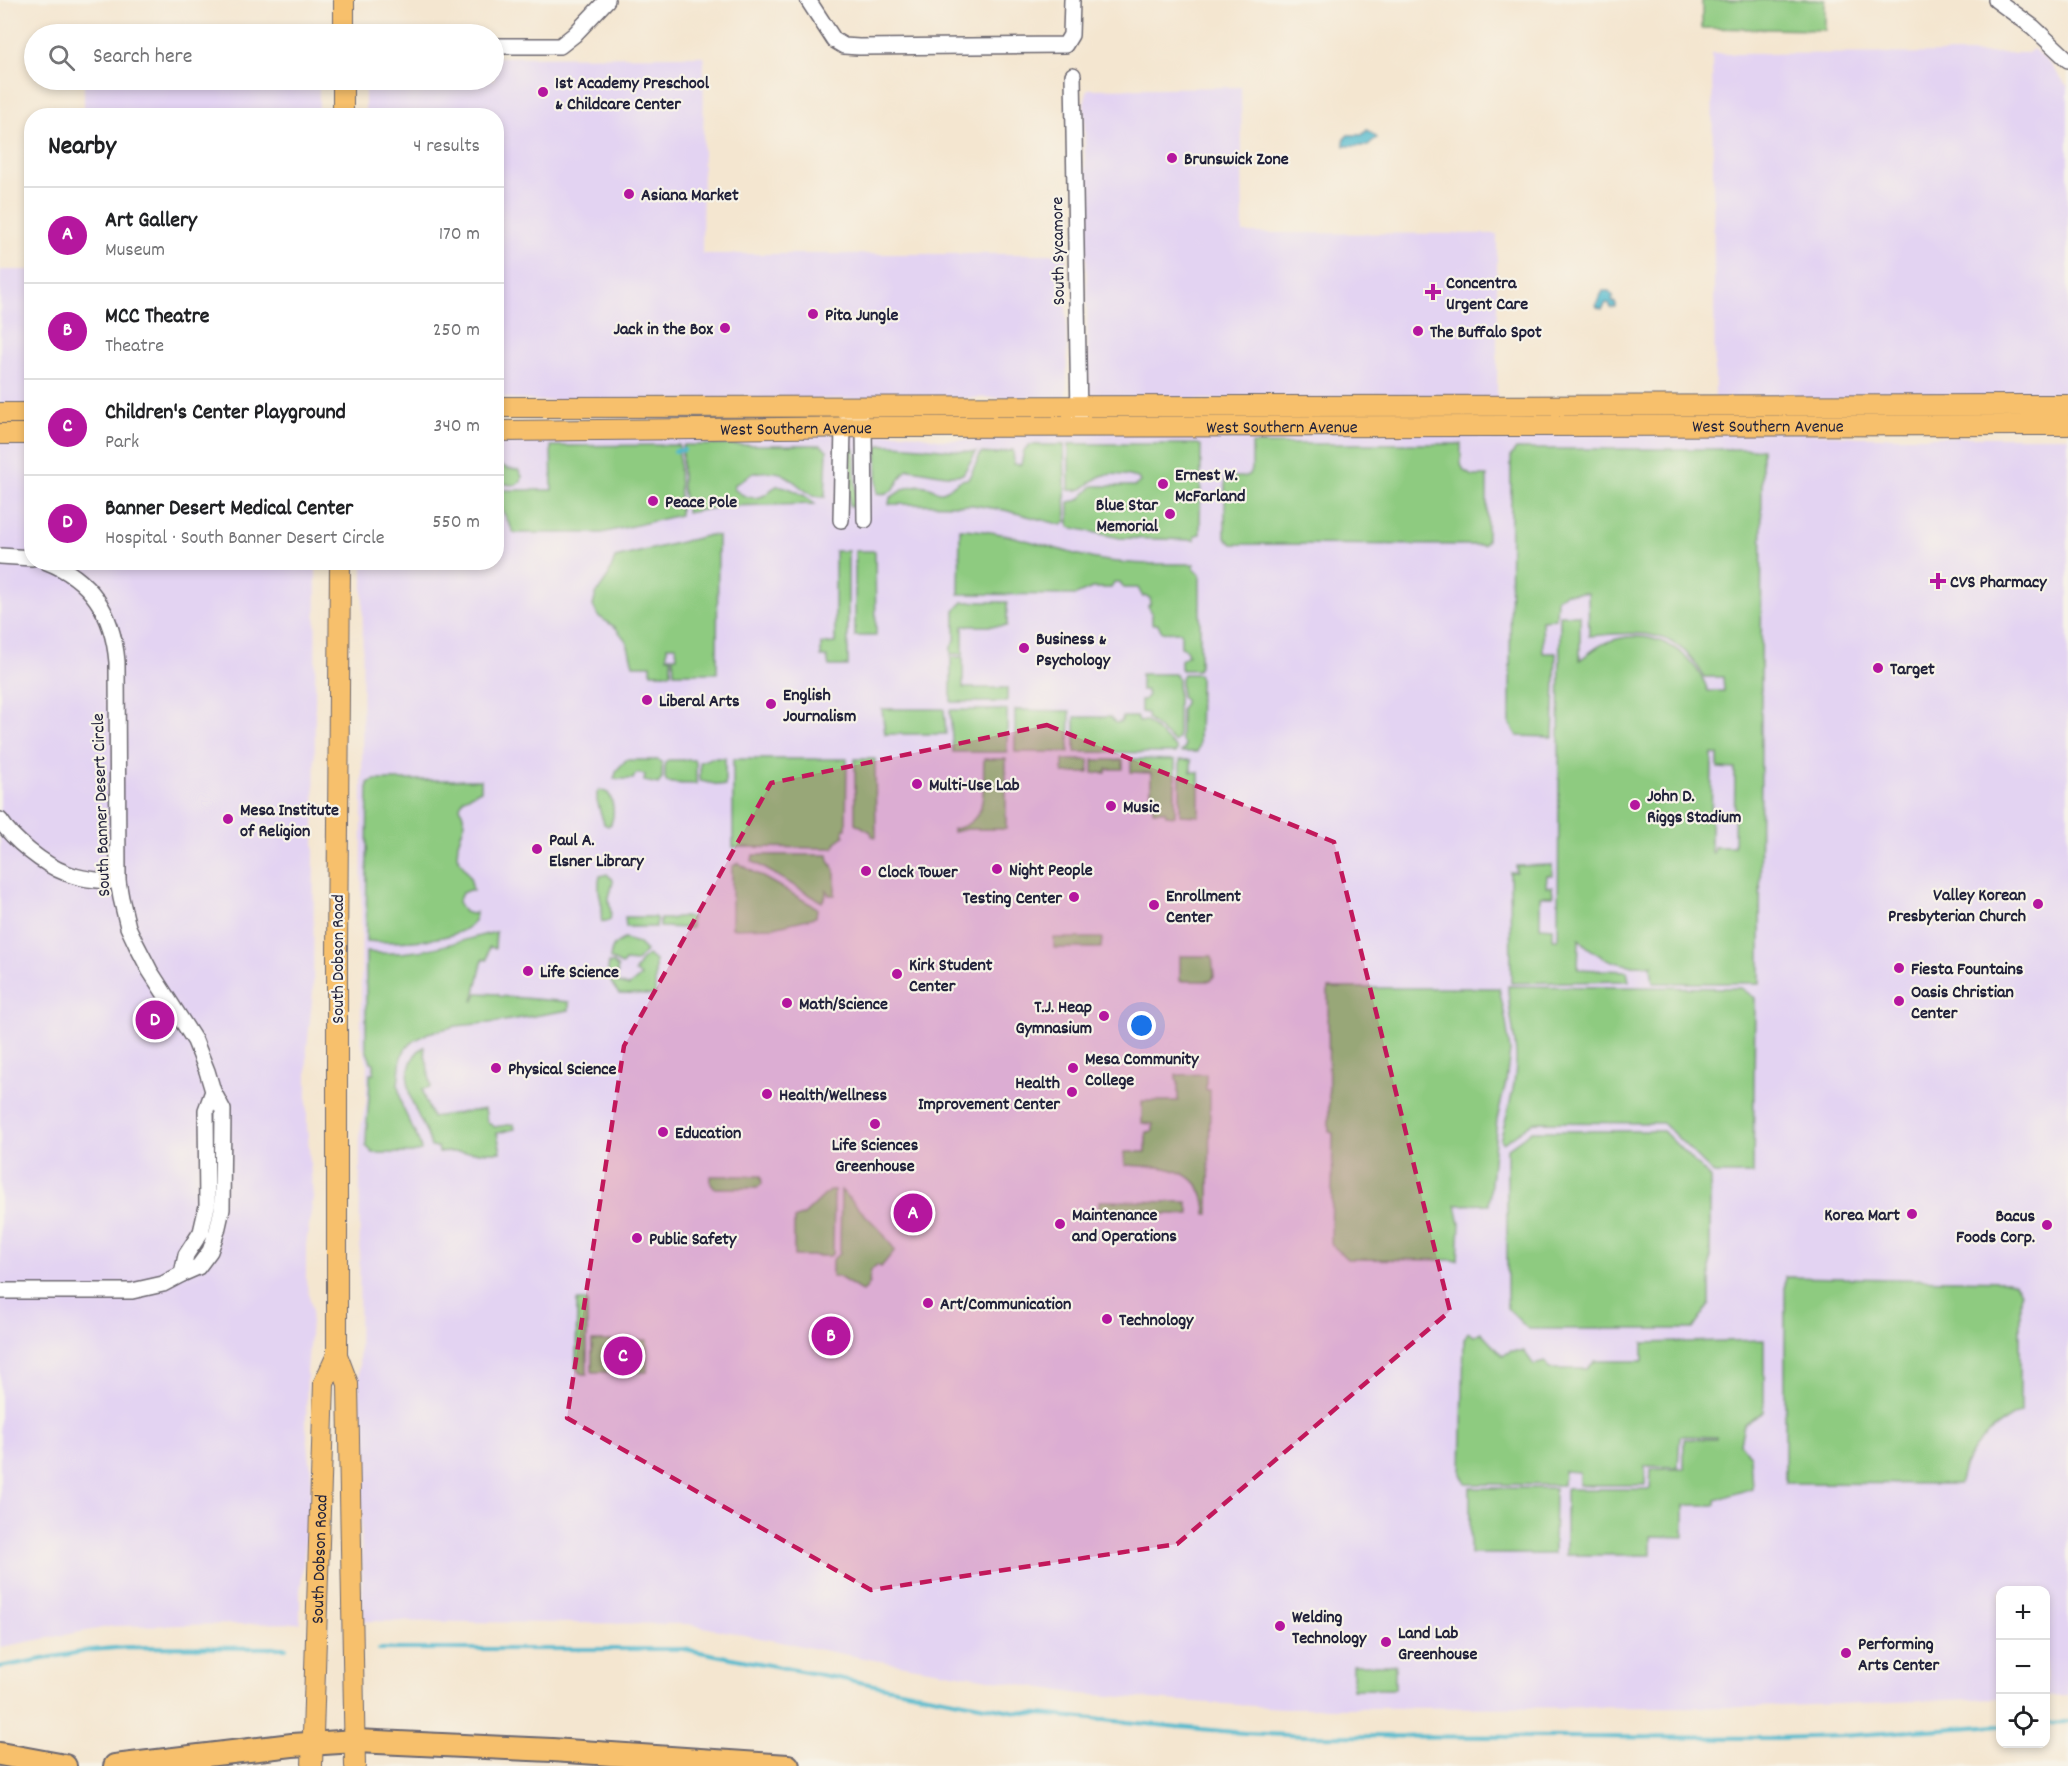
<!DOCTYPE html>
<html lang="en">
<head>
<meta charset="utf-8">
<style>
  body { margin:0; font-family:Dekko,sans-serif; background:#f2f2f2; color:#202124 }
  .controls { position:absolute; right:18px; bottom:18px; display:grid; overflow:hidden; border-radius:12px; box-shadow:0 3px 9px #0003 }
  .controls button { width:54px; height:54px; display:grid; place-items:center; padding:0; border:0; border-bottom:2px solid #e0e0e0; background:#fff; color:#202124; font:30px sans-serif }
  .you { position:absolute; left:1142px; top:1026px; width:21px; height:21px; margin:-15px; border:4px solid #fff; border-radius:50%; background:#1a73e8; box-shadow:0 0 0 9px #1a73e833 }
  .badge { display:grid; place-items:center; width:39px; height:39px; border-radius:50%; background:#b5179e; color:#fff; font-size:20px; font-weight:700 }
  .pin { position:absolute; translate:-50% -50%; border:3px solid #fff; box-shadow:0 2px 6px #0006 }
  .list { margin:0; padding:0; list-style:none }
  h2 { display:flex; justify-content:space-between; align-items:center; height:78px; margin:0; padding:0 24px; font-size:26px }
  h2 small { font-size:20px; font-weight:400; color:#757577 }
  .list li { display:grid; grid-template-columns:39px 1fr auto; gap:18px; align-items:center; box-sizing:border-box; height:96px; padding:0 24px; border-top:2px solid #e0e0e0 }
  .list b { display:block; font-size:22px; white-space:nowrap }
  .list p { margin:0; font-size:20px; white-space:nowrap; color:#757577 }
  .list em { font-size:20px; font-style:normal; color:#757577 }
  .icon { flex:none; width:33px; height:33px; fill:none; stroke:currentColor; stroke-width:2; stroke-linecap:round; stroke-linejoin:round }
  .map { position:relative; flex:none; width:2068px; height:1766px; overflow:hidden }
  .search { position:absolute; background:#fff; box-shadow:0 3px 9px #0003; left:24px; top:24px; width:480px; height:66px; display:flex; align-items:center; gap:15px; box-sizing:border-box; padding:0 21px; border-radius:33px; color:#757577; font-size:22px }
  .panel { position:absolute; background:#fff; box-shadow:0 3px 9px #0003; left:24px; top:108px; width:480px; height:462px; border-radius:24px }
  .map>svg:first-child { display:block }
</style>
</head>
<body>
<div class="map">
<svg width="2068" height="1766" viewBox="0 0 2068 1766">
  <rect width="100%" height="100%" fill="#f7f3e8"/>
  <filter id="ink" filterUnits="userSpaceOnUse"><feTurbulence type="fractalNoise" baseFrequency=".0167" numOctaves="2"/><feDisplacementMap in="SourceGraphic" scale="12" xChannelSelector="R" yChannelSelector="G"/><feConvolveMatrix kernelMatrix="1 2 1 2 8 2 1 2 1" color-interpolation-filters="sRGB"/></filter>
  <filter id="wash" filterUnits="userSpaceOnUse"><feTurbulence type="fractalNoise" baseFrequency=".008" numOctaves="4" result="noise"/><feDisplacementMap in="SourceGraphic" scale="24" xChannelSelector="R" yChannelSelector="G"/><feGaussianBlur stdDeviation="1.35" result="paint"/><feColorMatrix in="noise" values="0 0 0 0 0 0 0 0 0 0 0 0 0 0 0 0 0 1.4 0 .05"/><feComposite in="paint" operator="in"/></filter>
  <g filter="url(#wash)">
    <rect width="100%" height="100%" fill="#f4e6d0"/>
    <g fill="#e3d3f2">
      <path d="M2033,49L2050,64L2068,87V400L1715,399L1712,54L2028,53Z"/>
      <path d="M704,56L702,254H1066L1067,385L1065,397L539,401L497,397L496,116H365V80H494V57Z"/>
      <rect x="84" y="80" width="235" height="35"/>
      <path d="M1241,87L1243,233L1497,234V400L1091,399L1088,388L1084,103L1088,89Z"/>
      <path d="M0,270H31V407L0,408Z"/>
      <path d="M1783,431L1860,437H2068V1695L2046,1696V1590H2000V1698L1753,1707L1283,1708L1080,1694L874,1660L688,1624L363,1621L359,1404L360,1132L366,1102L367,1062L361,1043L363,563L496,562L497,443L531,437L906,433L943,440H993L1023,432Z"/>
      <path d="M0,439H31L32,562L316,563L313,992L307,1048V1126L313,1198L306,1245V1281L312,1309L307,1371L306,1425L311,1470V1501L300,1591V1623L113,1626L0,1647Z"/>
    </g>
    <g fill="#8ecb80" stroke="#58765e" stroke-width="1.5" fill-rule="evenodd">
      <path d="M1702,0H1825V30L1702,28Z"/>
      <path d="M1069,444H1198L1201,446L1200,534L1195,536V540L1120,538L1069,527V502L1079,500L1093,486H1135L1140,482L1138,478C1128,475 1109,472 1099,477C1086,483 1087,492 1069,490Z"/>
      <path d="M1252,444H1461V464L1464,471L1472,476H1487V541L1483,545L1232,544L1225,537V477H1244L1250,474L1252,470Z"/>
      <path d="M679,445L680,515L602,533H514L500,506L497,503V490H552L551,446Z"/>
      <path d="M684,445H821L827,450L825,497C804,499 793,473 775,472C768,471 757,472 751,474C744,477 742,482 735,484L734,489C742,496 754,501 765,495C769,492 772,488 777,486C785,484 810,498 815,504L725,506L687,513L682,487V448Z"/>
      <path d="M881,445C913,444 945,451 976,452L963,474C946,478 926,470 908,469C896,478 898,497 877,493V449Z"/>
      <path d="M1029,445H1064L1066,521L1062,525L1004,510L973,505L889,504L890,498C903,489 913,482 930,487C936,489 936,493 942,492C952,490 956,479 967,479L970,476L981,453L995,454L1013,450L1014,464L1021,465L1024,451Z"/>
      <path d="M852,447L855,450L856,504L852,507L849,506V448Z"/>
      <path d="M1516,449H1762L1760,983H1653L1651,966L1654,964C1624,969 1600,961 1579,939L1578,969L1627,971L1629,981L1511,983L1510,872H1516V866L1552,865L1553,875H1547L1546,886L1552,887L1553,896H1540V927L1553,928V939H1558L1560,615H1580V660C1589,653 1597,646 1607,642C1650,625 1694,650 1708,691H1724L1723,677H1704C1677,626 1638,632 1589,636L1588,593H1566L1557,598L1556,619L1542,620L1543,653H1556L1553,737L1517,736L1510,724L1511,456ZM1712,754L1718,755V768L1735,769L1734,847H1714L1713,853L1711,852V842Z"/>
      <path d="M497,463L508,469L518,470L522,476L521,482C514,487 504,484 497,480Z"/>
      <path d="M960,529C1005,530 1048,548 1091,558C1125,565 1159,564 1194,564V569L1200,575V665L1198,670H1181V660L1188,655L1186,649L1181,647V632H1162L1158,624H1152V613L1148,606L1151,603L1150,598L1146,596L1143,597L1138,588H1124L1120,582H1114L1111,588H1092L1076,595L959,594Z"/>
      <path d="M710,535L718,536L717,673H674L673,657H677L676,646H667V657H671V673H651V665H633L627,642L615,627L598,616L593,606L596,594L608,577L615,558Z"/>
      <path d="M835,551H848V666H829L827,657H821V644L835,643Z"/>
      <path d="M855,551H875L876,636H855Z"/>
      <path d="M963,602H1007V626H963V654H951V647L955,640V610Z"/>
      <path d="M951,657H963V688H1007V702H951Z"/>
      <path d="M1141,674H1175L1178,679V738L1174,742L1148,719L1147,713L1141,712V700H1144L1148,695L1146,690H1141Z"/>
      <path d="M1183,674H1198L1200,679L1199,746L1197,752H1181L1185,748V744L1181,740V709L1185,703V700L1181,697V678Z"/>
      <path d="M882,709H944L946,734H885Z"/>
      <path d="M950,710H1007V752H953Z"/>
      <path d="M1015,710L1070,711L1069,752H1015Z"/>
      <path d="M1075,717H1110L1115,723L1121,722L1123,717H1137L1140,722L1146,721L1177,749L1176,753L1075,752Z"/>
      <path d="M711,758H725V786L700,781V762Z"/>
      <path d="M733,759H847L846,829H844V836L836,842L834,848L733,847Z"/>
      <path d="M855,759H875L876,837L872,836L871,832L855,823Z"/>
      <path d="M984,759H1006V829H967L953,832V829C991,823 982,786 984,759Z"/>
      <path d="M1131,759L1175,760V816L1166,815L1165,811H1153V800H1151V773L1131,772Z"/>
      <path d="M626,760H658L662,763V779L658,784L644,781L645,775L638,773L635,775L633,779H614L617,770Z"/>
      <path d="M668,760H694L696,762V784C687,783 677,785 668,782L665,779V763Z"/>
      <rect x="1063" y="760" width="26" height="13"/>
      <path d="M1093,760H1123V769H1107L1106,773H1093Z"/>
      <path d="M1180,760H1191V772H1199V816L1180,815Z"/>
      <path d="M374,780H481V790L464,798L460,806L465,822L458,843L457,856L470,877L473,891L469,890L462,893L458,902L464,912L472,914L476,912C478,944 388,943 366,941L368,783Z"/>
      <path d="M600,790L608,793C614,803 615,813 611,824L608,826L604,824L597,801V793Z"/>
      <path d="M753,855H828L829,861L835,870V895H829L828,891L826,890V895L822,902L752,861Z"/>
      <path d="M738,863L817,908L816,917L774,927L732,928V867Z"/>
      <path d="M607,874L613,880C613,887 609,893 609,900C610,908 612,912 610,920L602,922C600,916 602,913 602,907C600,896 597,887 600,876Z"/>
      <path d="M625,917H654L657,919L656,927H626Z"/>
      <path d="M677,917H691V928L660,927V919H669Z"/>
      <path d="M496,932L495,948L489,947L487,960L483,959L473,1001H474L477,993L498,994L499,996L569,1002V1010L498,1022L456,1026L428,1033L414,1041L406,1048L401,1057L398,1085L402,1106L420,1144L421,1151L412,1153H373L366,1146C366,1121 370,1098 370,1074H374V1063L371,1062L366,1049V952C417,958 449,943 496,932Z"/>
      <path d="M1054,938H1102L1101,948H1054Z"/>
      <path d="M624,939L638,943L646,951L636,962L625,961L622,965L610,959C611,948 613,944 624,939Z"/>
      <path d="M648,955L655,961V995L619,994C611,984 606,975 609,963H613L618,968L617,971L618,973L614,975L618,981L617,983L629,986L641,976L635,972L641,961Z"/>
      <path d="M1180,956H1212L1214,976L1211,981H1180Z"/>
      <path d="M1508,986L1741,988L1755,998L1753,1174H1714L1663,1123L1534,1122L1503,1143L1500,1140C1507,1114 1517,1084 1516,1056C1515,1033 1508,1010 1508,986Z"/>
      <path d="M1328,988H1499L1506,1021L1510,1051L1506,1082L1497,1119L1489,1204L1456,1205L1460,1223L1458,1260L1347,1259L1331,1244L1333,1133L1329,1132Z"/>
      <path d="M424,1047L431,1087L422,1089L425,1100L432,1117L485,1109L487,1121L494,1127L514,1124L515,1129L497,1133L501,1152H439L438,1147H431C424,1117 401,1100 410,1066C412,1058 417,1051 424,1047Z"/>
      <path d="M1206,1074V1090H1210L1209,1214H1206C1205,1165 1162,1167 1125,1165V1152H1146V1132L1153,1131V1124L1142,1123V1101H1178V1080H1176V1075Z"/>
      <path d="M1532,1131H1663L1710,1178V1304L1693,1329H1528L1507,1308V1149Z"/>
      <path d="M711,1176H761L762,1184L757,1188H715L711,1183Z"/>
      <path d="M830,1190H834L833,1253L830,1256H794V1219L804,1215Z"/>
      <path d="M841,1190L881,1231L895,1250L881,1267L877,1265L871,1270L869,1281L870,1283L863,1292L839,1277H832V1260L840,1253Z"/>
      <path d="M1099,1201L1187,1202L1190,1214H1099Z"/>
      <path d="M1785,1277L2008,1281L2015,1283L2020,1293V1412C1997,1424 1975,1440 1965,1465C1962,1471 1961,1478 1959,1484L1785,1483Z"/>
      <path d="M577,1301H587V1374H582L576,1368Z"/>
      <path d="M1468,1332L1474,1336L1481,1332L1503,1356L1510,1351H1524L1534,1365L1545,1362L1549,1369H1587L1595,1361H1643V1343L1764,1340V1412L1744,1424L1740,1443L1750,1456L1752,1488L1716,1500V1505H1684V1537L1651,1536V1555H1566V1489H1650L1651,1469H1684V1439H1716V1437L1680,1436L1678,1467L1645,1466V1485H1579V1472L1564,1471L1563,1485L1466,1484L1461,1474L1464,1339Z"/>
      <path d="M647,1340V1372H592V1341Z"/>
      <path d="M1470,1488H1555L1554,1554H1470Z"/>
      <rect x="1353" y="1665" width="42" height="24"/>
    </g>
    <g fill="#50b9cd" stroke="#396e84" stroke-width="1.5">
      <path d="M1367,130L1377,138L1368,146H1344V139L1348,135H1362Z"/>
      <path d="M1603,291H1609L1613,296L1612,300L1616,304V307L1611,308L1609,303H1606L1602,309L1597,307L1596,304Z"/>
    </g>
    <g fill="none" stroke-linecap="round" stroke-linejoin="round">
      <g stroke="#50b9cd" stroke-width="4">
        <path d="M675,451L684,450"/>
        <path d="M674,504H684"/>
        <path d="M379,1649H684L1017,1712L1244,1733L1308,1736L1775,1738L1841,1736L2000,1725"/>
        <path d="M0,1667L91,1650L127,1647L286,1648"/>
        <path d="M2046,1723L2068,1722"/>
      </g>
    </g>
  </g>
  <g filter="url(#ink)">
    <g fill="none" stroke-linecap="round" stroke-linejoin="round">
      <defs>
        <g id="minor">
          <path d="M808,0L834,40L844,46L859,47L1065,45L1071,35L1072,0"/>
          <path d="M1996,0L2033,27L2068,60"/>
          <path d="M494,46H560L574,35L607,0"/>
          <path d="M1073,75L1079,415"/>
          <path d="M860,419L864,427L865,520"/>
          <path d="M841,520L843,427L854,407"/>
          <path d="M0,556L32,558"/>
          <path d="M47,562C92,579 113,615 117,662L118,881L121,898L128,927L136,944L150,971L195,1041L207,1071L213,1091L223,1110L222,1209L217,1231L210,1251L198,1267L182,1274L186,1255L201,1232L207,1206L206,1110L213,1091"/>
          <path d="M0,820C13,840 44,865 66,873C83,880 101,881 118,881"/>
          <path d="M0,1291H132L163,1284L182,1274"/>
        </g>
        <g id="major">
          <path d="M344,34V0"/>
          <path d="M343,116V80"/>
          <path d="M496,407L2068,405"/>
          <path d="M0,413H32"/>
          <path id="s1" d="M496,431L879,427L2068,425"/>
          <path d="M0,434H32"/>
          <path d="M340,562L337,954V1355L348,1384L355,1766"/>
          <path id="s2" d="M312,1766L324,1383L337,1355"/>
        </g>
        <g id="highway">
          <path d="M0,1754L65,1766"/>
          <path d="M115,1766L292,1745L356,1741L552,1750L788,1766"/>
        </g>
      </defs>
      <use href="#minor" stroke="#6c676f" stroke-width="18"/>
      <use href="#major" stroke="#6c676f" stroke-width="22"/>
      <use href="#highway" stroke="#6c676f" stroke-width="26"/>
      <use href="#minor" stroke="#fff" stroke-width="15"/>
      <use href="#major" stroke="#f7c06c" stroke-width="20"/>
      <use href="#highway" stroke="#f7c06c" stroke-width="22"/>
    </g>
  </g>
  <path fill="#c2185b" fill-opacity="0.2" stroke="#c2185b" stroke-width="4.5" stroke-dasharray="12 8" stroke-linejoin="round" d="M1047,725L1334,842L1450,1311L1177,1544L871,1590L567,1418L624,1046L771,783Z"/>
  <g fill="#b5179e" stroke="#f7f3e8" stroke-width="2">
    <circle cx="543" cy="92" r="6"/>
    <circle cx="1172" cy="158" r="6"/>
    <circle cx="629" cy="194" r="6"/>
    <path d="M1430 283h6v6h6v6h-6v6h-6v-6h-6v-6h6z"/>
    <circle cx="813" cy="314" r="6"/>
    <circle cx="725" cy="328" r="6"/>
    <circle cx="1418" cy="331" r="6"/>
    <circle cx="1163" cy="484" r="6"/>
    <circle cx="653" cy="501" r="6"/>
    <circle cx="1170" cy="514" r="6"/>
    <path d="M1935 572h6v6h6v6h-6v6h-6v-6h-6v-6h6z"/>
    <circle cx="1024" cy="648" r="6"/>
    <circle cx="1878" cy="668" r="6"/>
    <circle cx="647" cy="700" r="6"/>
    <circle cx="771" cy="704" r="6"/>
    <circle cx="917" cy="784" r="6"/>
    <circle cx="1635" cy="805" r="6"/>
    <circle cx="1111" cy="806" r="6"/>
    <circle cx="228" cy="819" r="6"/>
    <circle cx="537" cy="849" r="6"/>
    <circle cx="997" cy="869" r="6"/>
    <circle cx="866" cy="871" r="6"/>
    <circle cx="1074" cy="897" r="6"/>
    <circle cx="2038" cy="904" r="6"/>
    <circle cx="1154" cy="905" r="6"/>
    <circle cx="1899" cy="968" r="6"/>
    <circle cx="528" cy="971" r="6"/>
    <circle cx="897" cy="974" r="6"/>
    <circle cx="1899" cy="1001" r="6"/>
    <circle cx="787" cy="1003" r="6"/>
    <circle cx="1104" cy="1016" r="6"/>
    <circle cx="496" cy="1068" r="6"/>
    <circle cx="1073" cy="1068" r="6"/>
    <circle cx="1072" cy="1092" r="6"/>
    <circle cx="767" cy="1094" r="6"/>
    <circle cx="875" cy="1124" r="6"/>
    <circle cx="663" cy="1132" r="6"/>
    <circle cx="1912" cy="1214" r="6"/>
    <circle cx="1060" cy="1224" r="6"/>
    <circle cx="2047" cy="1225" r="6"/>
    <circle cx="637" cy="1238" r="6"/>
    <circle cx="928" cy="1303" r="6"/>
    <circle cx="1107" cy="1319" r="6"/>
    <circle cx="1280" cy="1626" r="6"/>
    <circle cx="1386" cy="1642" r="6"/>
    <circle cx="1846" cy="1653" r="6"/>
  </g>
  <g text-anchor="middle" stroke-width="4.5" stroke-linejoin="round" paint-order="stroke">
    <g font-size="18" font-weight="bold" fill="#22223b" stroke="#f7f3e8" text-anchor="start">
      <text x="555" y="88">1st Academy Preschool<tspan x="555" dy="21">&amp; Childcare Center</tspan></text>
      <text x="1184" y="164">Brunswick Zone</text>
      <text x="641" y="200">Asiana Market</text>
      <text x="1446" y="288">Concentra<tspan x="1446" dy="21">Urgent Care</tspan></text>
      <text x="825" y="320">Pita Jungle</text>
      <text x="713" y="334" text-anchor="end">Jack in the Box</text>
      <text x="1430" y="337">The Buffalo Spot</text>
      <text x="1175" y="480">Ernest W.<tspan x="1175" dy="21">McFarland</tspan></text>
      <text x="665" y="507">Peace Pole</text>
      <text x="1158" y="510" text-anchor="end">Blue Star<tspan x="1158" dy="21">Memorial</tspan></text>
      <text x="1950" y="587">CVS Pharmacy</text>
      <text x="1036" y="644">Business &amp;<tspan x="1036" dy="21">Psychology</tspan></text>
      <text x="1890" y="674">Target</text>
      <text x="783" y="700">English<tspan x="783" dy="21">Journalism</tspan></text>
      <text x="659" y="706">Liberal Arts</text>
      <text x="929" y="790">Multi-Use Lab</text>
      <text x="1647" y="801">John D.<tspan x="1647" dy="21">Riggs Stadium</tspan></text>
      <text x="1123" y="812">Music</text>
      <text x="240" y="815">Mesa Institute<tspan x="240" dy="21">of Religion</tspan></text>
      <text x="549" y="845">Paul A.<tspan x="549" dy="21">Elsner Library</tspan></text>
      <text x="1009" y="875">Night People</text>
      <text x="878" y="877">Clock Tower</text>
      <text x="2026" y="900" text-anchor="end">Valley Korean<tspan x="2026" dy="21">Presbyterian Church</tspan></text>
      <text x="1166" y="901">Enrollment<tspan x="1166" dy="21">Center</tspan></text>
      <text x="1062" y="903" text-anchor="end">Testing Center</text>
      <text x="909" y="970">Kirk Student<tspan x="909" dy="21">Center</tspan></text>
      <text x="1911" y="974">Fiesta Fountains</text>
      <text x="540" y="977">Life Science</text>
      <text x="1911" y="997">Oasis Christian<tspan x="1911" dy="21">Center</tspan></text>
      <text x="799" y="1009">Math/Science</text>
      <text x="1092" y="1012" text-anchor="end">T.J. Heap<tspan x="1092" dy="21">Gymnasium</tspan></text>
      <text x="1085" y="1064">Mesa Community<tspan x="1085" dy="21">College</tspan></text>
      <text x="508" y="1074">Physical Science</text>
      <text x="1060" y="1088" text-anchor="end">Health<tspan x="1060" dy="21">Improvement Center</tspan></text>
      <text x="779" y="1100">Health/Wellness</text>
      <text x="675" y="1138">Education</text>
      <text x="875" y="1150" text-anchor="middle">Life Sciences<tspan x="875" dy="21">Greenhouse</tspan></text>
      <text x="1072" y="1220">Maintenance<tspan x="1072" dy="21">and Operations</tspan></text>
      <text x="1900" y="1220" text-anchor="end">Korea Mart</text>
      <text x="2035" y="1221" text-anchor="end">Bacus<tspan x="2035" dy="21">Foods Corp.</tspan></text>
      <text x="649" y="1244">Public Safety</text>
      <text x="940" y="1309">Art/Communication</text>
      <text x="1119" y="1325">Technology</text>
      <text x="1292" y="1622">Welding<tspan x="1292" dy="21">Technology</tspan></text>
      <text x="1398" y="1638">Land Lab<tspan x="1398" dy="21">Greenhouse</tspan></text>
      <text x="1858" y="1649">Performing<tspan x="1858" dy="21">Arts Center</tspan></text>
    </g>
    <g font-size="18" fill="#22223b" stroke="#f7f3e8">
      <text transform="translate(1057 251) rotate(-91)" y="6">South Sycamore</text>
      <text dy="6" stroke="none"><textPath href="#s1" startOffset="1272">West Southern Avenue</textPath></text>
      <text dy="6" stroke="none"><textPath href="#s1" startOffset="300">West Southern Avenue</textPath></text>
      <text dy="6" stroke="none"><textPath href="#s1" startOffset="786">West Southern Avenue</textPath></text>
      <text transform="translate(100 805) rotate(-92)" y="6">South Banner Desert Circle</text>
      <text transform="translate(337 959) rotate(-90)" y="6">South Dobson Road</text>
      <text dy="6" stroke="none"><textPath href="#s2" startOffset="207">South Dobson Road</textPath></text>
    </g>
  </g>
</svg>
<div class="controls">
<button>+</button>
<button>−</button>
<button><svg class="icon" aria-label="locate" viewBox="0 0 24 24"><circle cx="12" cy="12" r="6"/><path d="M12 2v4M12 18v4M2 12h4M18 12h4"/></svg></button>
</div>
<div class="you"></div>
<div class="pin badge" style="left:913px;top:1213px">A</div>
<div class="pin badge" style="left:831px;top:1336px">B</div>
<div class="pin badge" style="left:623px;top:1356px">C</div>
<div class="pin badge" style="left:155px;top:1020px">D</div>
<div class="search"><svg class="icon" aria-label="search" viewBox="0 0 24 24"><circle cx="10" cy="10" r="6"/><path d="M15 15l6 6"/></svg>Search here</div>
<section class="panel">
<h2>Nearby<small>4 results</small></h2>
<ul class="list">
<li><span class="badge">A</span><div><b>Art Gallery</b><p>Museum</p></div><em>170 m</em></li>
<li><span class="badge">B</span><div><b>MCC Theatre</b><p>Theatre</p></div><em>250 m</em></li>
<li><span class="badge">C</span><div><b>Children's Center Playground</b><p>Park</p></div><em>340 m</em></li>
<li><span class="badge">D</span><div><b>Banner Desert Medical Center</b><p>Hospital · South Banner Desert Circle</p></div><em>550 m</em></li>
</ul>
</section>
</div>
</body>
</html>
